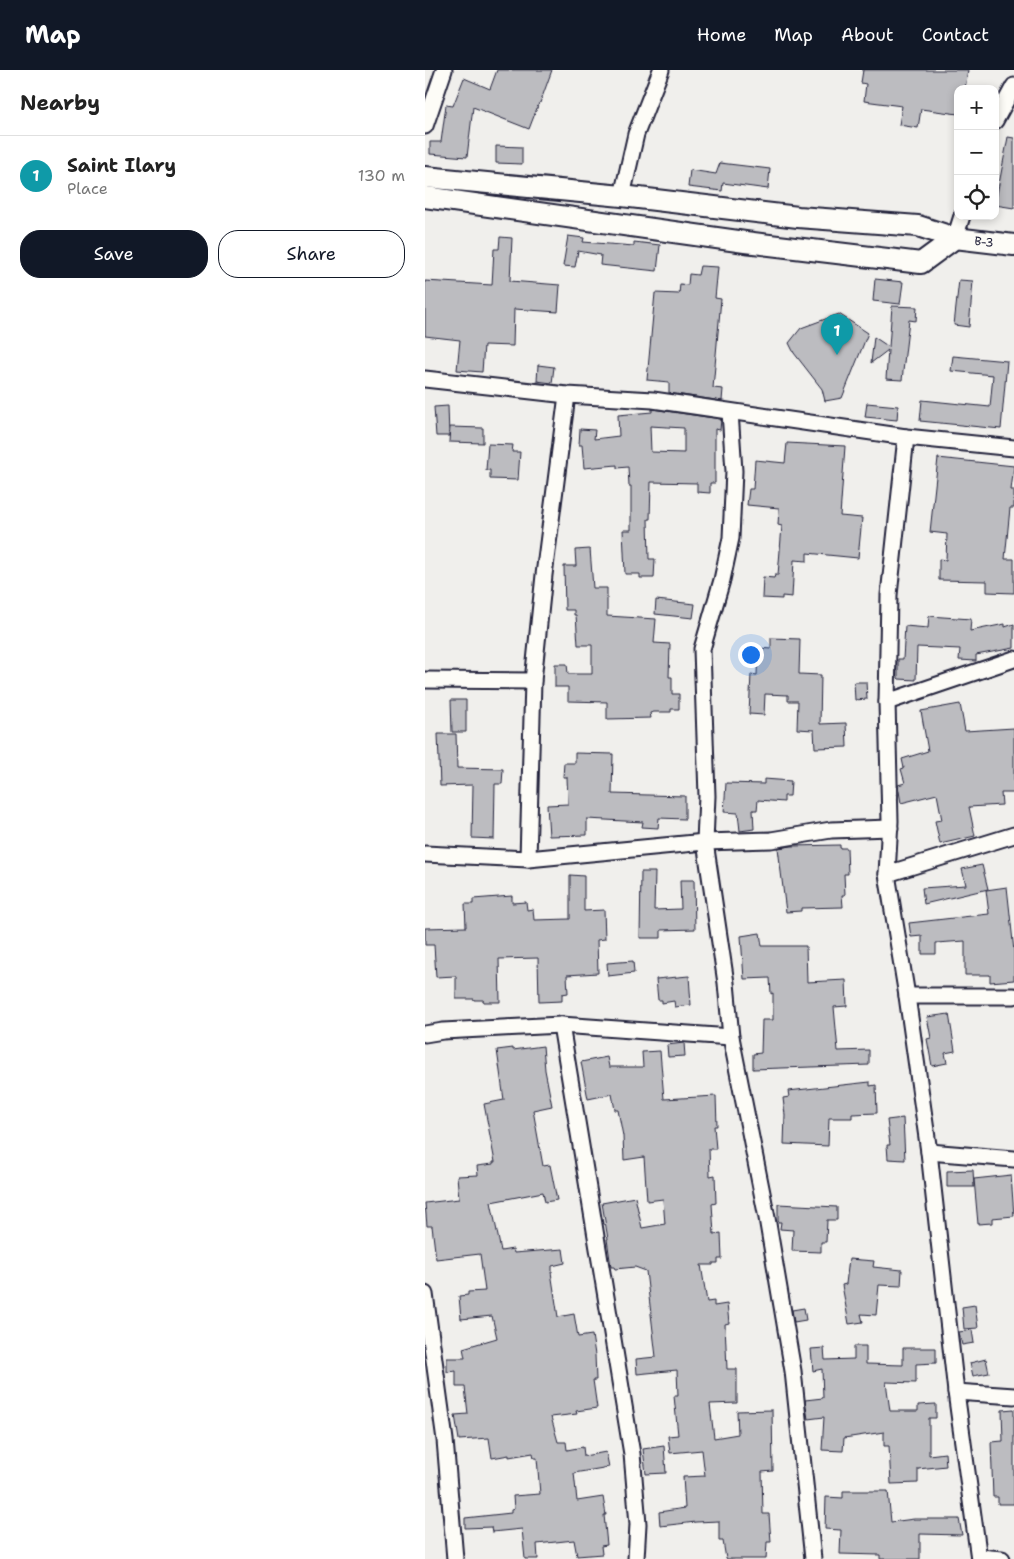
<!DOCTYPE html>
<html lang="en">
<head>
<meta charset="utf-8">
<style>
  body { margin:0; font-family:"Shantell Sans",sans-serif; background:#f6f6f6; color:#222 }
  .controls { position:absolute; right:15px; top:15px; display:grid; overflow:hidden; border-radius:10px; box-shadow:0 2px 8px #0003 }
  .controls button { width:45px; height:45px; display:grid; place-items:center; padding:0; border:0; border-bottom:1px solid #e0e0e0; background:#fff; color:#222; font:25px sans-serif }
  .you { position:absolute; left:325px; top:584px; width:18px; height:18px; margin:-12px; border:4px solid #fff; border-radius:50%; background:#1a73e8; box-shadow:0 0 0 8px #1a73e833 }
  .badge { display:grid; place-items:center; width:32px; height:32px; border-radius:50%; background:#111827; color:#fff; font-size:16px; font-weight:700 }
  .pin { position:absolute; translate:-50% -41px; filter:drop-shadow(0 1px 2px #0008) }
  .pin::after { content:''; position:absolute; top:26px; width:18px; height:15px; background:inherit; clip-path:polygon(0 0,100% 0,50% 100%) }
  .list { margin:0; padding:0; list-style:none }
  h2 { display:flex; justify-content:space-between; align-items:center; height:65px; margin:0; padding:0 20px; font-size:21px }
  h2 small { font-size:16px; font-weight:400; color:#767676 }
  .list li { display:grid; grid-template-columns:32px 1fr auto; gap:15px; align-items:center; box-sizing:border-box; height:80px; padding:0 20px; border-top:1px solid #e0e0e0 }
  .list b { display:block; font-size:19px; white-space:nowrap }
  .list p { margin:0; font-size:16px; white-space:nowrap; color:#767676 }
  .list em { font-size:16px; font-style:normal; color:#767676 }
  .actions { display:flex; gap:10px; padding:15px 20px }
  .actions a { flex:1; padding:11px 0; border:1px solid #111827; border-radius:20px; text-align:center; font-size:18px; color:#111827 }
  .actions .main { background:#111827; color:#fff }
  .icon { flex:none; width:28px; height:28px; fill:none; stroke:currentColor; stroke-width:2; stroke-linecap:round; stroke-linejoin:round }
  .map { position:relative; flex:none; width:589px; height:1489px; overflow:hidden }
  header { display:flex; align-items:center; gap:30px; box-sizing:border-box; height:70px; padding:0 25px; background:#111827; color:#fff }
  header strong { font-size:24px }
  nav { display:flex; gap:28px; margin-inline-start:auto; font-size:18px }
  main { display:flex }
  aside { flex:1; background:#fff }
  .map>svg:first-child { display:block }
</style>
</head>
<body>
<header>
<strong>Map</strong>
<nav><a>Home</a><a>Map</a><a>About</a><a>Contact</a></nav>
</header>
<main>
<aside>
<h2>Nearby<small></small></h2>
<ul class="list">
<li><span class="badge" style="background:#0f9aa8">1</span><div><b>Saint Ilary</b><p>Place</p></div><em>130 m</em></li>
</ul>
<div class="actions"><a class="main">Save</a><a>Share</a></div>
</aside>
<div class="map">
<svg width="589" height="1489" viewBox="0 0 589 1489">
  <rect width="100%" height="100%" fill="#f0efec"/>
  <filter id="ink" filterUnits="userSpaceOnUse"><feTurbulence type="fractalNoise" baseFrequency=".02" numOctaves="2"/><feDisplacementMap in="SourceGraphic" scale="10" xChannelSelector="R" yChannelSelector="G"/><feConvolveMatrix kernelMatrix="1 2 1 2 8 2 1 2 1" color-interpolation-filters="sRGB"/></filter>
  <g filter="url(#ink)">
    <g fill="#bcbcc0" stroke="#22223b" fill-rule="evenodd">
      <path d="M72,0H127L115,33H114L104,59L48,37L42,87L5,84V72H16L21,35L28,36L39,8L65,19Z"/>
      <path d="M438,0H543L540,19H533V44L496,39L493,58L474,55L477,36L439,31L441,14L436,13Z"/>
      <path d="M583,67L589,68V138L570,135Z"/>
      <path d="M71,76L97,77V94L71,93Z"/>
      <path d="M295,93L345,99L343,119L298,113L297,121L263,117L265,100L291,104Z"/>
      <path d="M143,166L159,168L158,172L209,176V172L235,175L232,201L175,195L176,185L153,181L150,197L138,196Z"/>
      <path d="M75,167L87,168L85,211L135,215L133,242L89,239L88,276L59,275L57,302L32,300L35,270L0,266V211L67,215L69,179H74Z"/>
      <path d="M275,196L293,197L290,228L296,229L288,318L298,319L297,331L244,323V312L222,310L230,223L254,224L255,214L263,215L264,204L273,205Z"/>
      <path d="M450,209L478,212L475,234L448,231Z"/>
      <path d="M534,210L548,211L544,257L529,255Z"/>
      <path d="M467,236L492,237L491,251L484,250L477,310L461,309L463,280L446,293L449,267L464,277Z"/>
      <path d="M414,244L443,263L417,328L400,331L397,319L369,283L364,273L376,258Z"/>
      <path d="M528,286L582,291L576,359L495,351L497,330L565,337L568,305L526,301Z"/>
      <path d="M113,295L129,297L127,313L112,311Z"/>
      <path d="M442,333L473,336L472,350L440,347Z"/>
      <path d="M23,336L24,366H11L9,337Z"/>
      <path d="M227,339L296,349L295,360L290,359V413H285V423L272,422V413L226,412L225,449H223L224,489H230L229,508H215V504H200L198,460H206V416H204L203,397L192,398V395L159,398L157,375H154L155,359L170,360L169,369L194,366L193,345L227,342ZM225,356L259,358V383L226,382Z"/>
      <path d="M25,357L58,358V373L24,372Z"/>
      <path d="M362,373L420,376L415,446L437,448L433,488L382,483V491L369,490L367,527L357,526V529L337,528L338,507L349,508L350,505H353L357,456L353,455L354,438L322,435L324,419H328L330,390L360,393Z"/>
      <path d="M63,374L88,375L87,382H95L93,410L65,409V400H61Z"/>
      <path d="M513,388L589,396L586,420H589V438H585L580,489H589V523L562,522V511L514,510V489L521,490L522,464L505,462Z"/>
      <path d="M165,479L168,518H182V546L231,549L229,573L245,574L244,607H247V624H254V639H246V642H229L225,643L226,648L182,649V632L143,631V617H130V594H142L143,604H167V575H153L151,545H149V540H140L139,496H151L150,480Z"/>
      <path d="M231,530L270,534L268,548L230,544Z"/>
      <path d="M504,546L546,549L545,561L580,554V557L589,554V578L551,585V591L534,590L535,579L492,577L491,610L474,609L473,608V589H478L480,556L503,558Z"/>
      <path d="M346,568L375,569L374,604L396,605L395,654L421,653L422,677L390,678L389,660L372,659L373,631H363V625L340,624L339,645L324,644L326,604L332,605L333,578L346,579Z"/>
      <path d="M429,612H441L442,629L430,630Z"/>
      <path d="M26,630H41V662H27Z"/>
      <path d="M535,634L540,661L589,658V723H576L577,735L544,737L550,766L515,774L510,751L517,750L512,724L476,733L473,715L480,713L476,699L479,698L477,689L503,681L496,641Z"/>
      <path d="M13,664H31L32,698L78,699L77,714H70L69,769L47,768L48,715L15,716Z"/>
      <path d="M150,683L188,684L187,724L260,726V749L234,748L233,758L217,757L218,752L162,749V765L124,766L122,735L143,734L142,707H138L139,693H150Z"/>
      <path d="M339,709L366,711L365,726H359V732L333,730L332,740H328L329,759L315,761L313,743L299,742L301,713L339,714Z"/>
      <path d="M415,775V778H422L423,804H419L420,825H417L418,837L376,838V841L361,842L353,778L367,776Z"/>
      <path d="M557,795L563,819L499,834L497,818L541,815L537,799Z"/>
      <path d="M216,802H230L229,840L256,839L255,810H269L270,859L236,860V868H215Z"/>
      <path d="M145,805L159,806V841L179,840L180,869L172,870L173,903L142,905L143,923L137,924V931L114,932L113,888L74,889L75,932H59L58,930H49V929H31V906L11,907L9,875H0V858L41,857L40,834H48V829L87,826V833L101,832L102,840L108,839L109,850L145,849Z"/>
      <path d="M582,817L589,881V910L565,912V905H540V871L511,873V884H497V866L486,867L484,853L564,844L561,820Z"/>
      <path d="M335,863L337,876H381L382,912L421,910L422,936L409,937L413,981L444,980V995L328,999V984L336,983L337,950H348V923L346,924L345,908L319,909L316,866Z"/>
      <path d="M208,891L209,903L183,906L182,893Z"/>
      <path d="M264,906L266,935L250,937L249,931L237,933V930H233L231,909Z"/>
      <path d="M524,944L530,981L520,983L522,993L507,996L502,969L506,968L502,947Z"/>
      <path d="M259,973L260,986L243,987L242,975Z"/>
      <path d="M118,976L120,1000L127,1036L108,1040L118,1096L125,1095L132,1130L120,1132L118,1122L66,1132L76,1181L88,1179L89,1183L138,1179L140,1193L127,1196V1202H126L133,1247L149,1244L153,1267L167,1265L170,1285L171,1310H168L172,1338L151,1341L152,1344L126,1347L133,1372H141L142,1380L158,1377L159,1386L181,1382L184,1397L149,1403L152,1431L178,1427L181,1445H179L182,1475L176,1476L177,1484L152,1486L149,1470L112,1474L113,1489H100L97,1459L67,1462L66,1457L40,1458V1448L86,1443V1440L89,1439L88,1426L115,1424L112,1388H109L108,1383L84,1387V1385L67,1388L64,1368L34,1370L30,1345L43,1344L40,1317H31V1301L22,1302V1288H40L38,1278L72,1268L67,1246L36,1249L34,1226L43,1225V1222L60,1221L55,1184L11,1189L7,1156H2L0,1133L34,1129L32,1106L53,1105L52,1096L68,1094V1092H70L59,1034L79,1030L72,980L88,978V980Z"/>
      <path d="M235,981L239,1029L291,1026L292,1056H289L291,1079H284L285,1106L290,1105L291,1133L287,1134L289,1164L296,1163L297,1189H293V1193H288V1195H276L282,1232L289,1231V1236L302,1234L304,1253L300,1254L302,1299H312V1333L285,1334L289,1368L313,1364L312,1341L347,1340L348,1401L337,1402L338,1444H344L346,1472H342L341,1489H301L298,1471H294V1451L271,1452L235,1456L234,1442L260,1438L258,1407L280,1406L277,1380L245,1383L243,1366L253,1365L249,1326H253L252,1300L212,1304L211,1289L231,1287L221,1201L210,1197L190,1199L189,1197H186L182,1169H183L177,1133L210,1127L217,1158L240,1154L238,1129L222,1131L219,1087L199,1090L198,1066L193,1040H190L187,1024L163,1029L156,992L182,987L184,997H218L217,982Z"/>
      <path d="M445,1012V1016L451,1015L452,1043L427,1044V1048H404L403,1076L359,1074L360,1045L358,1028L364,1027L363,1021Z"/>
      <path d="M478,1048L480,1090L463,1089L462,1075H465L462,1050Z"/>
      <path d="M548,1100L549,1117H522V1101Z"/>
      <path d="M586,1105L589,1146L567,1148V1153L553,1154L549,1109Z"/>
      <path d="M353,1134L412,1137V1150H402L401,1172H396V1182L367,1181L368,1160L355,1159L356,1152H353Z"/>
      <path d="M424,1189L449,1191L448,1197L477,1200L476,1216L454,1215L451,1245L436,1244L438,1252L424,1254L417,1215L421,1214Z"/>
      <path d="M550,1235L553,1258L539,1259L537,1237Z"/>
      <path d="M379,1238L381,1250L369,1252L367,1240Z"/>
      <path d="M547,1260L549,1273L537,1275L534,1262Z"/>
      <path d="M429,1276H441V1294L478,1295V1278H511V1293L491,1294V1313L461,1312L465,1341H493V1335L511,1334V1348H504V1385L520,1383L521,1396L493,1399V1413L466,1414L464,1376H459V1362L419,1368L418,1381L397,1380L399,1347L383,1349L380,1330L398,1328L397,1299L388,1301L386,1279L399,1278L400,1290L429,1289Z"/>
      <path d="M561,1289L564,1303L548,1306L545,1293Z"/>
      <path d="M589,1339V1434H573V1427H568L566,1372L578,1371L577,1340Z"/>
      <path d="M239,1376L241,1403L221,1404L218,1379Z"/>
      <path d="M418,1421H463L466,1452L489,1449H534L537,1465L495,1464V1489H455V1485L415,1484L416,1460L400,1459L401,1427L418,1428Z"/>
    </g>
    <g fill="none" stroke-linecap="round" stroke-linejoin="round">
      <defs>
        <g id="minor">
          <path d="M570,51L589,16"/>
          <path d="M0,56L19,0"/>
          <path d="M197,126L211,64L236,0"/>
          <path d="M530,168L537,146"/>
          <path d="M0,309L142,325L228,330L481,367L589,378"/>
          <path d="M305,342L309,401L306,468L297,510L277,579L282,726L280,772L301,913L306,967L342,1148L368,1301L388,1489"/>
          <path d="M481,367L464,525L462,632L465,751L462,804L482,926L504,1082L531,1322L554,1489"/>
          <path d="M0,610L108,611"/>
          <path d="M462,632L589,589"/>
          <path d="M0,784L103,789L280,772L346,770L406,760L465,758"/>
          <path d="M103,789L108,611L119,505L142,325"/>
          <path d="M462,804L589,765"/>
          <path d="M482,926H589"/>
          <path d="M136,955L207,1384L213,1454L211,1489"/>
          <path d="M0,964L18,961L136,955L306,967"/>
          <path d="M504,1082L589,1089"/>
          <path d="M0,1224L20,1370L30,1489"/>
          <path d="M531,1322L589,1326"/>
          <path d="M554,1487L577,1489"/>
        </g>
        <g id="major">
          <path d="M0,107L197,126L373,147L493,156L530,168L589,175"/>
          <path d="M0,127L320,172L496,193L530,168"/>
        </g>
      </defs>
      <use href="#minor" stroke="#22223b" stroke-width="19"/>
      <use href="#major" stroke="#22223b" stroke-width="24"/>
      <use href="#minor" stroke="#fdfcf7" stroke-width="15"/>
      <use href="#major" stroke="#fdfcf7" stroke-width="20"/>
    </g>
  </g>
  <g text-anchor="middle" stroke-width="4.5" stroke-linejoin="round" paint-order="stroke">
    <g font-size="12" fill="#22223b" stroke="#fdfcf7">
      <text transform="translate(559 172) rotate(7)" y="4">B-3</text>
    </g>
  </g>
</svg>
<div class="controls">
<button>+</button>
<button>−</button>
<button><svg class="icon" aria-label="locate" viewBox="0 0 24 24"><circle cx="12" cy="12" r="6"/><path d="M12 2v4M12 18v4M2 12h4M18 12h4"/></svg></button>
</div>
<div class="you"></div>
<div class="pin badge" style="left:412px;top:285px;background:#0f9aa8">1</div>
</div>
</main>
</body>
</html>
